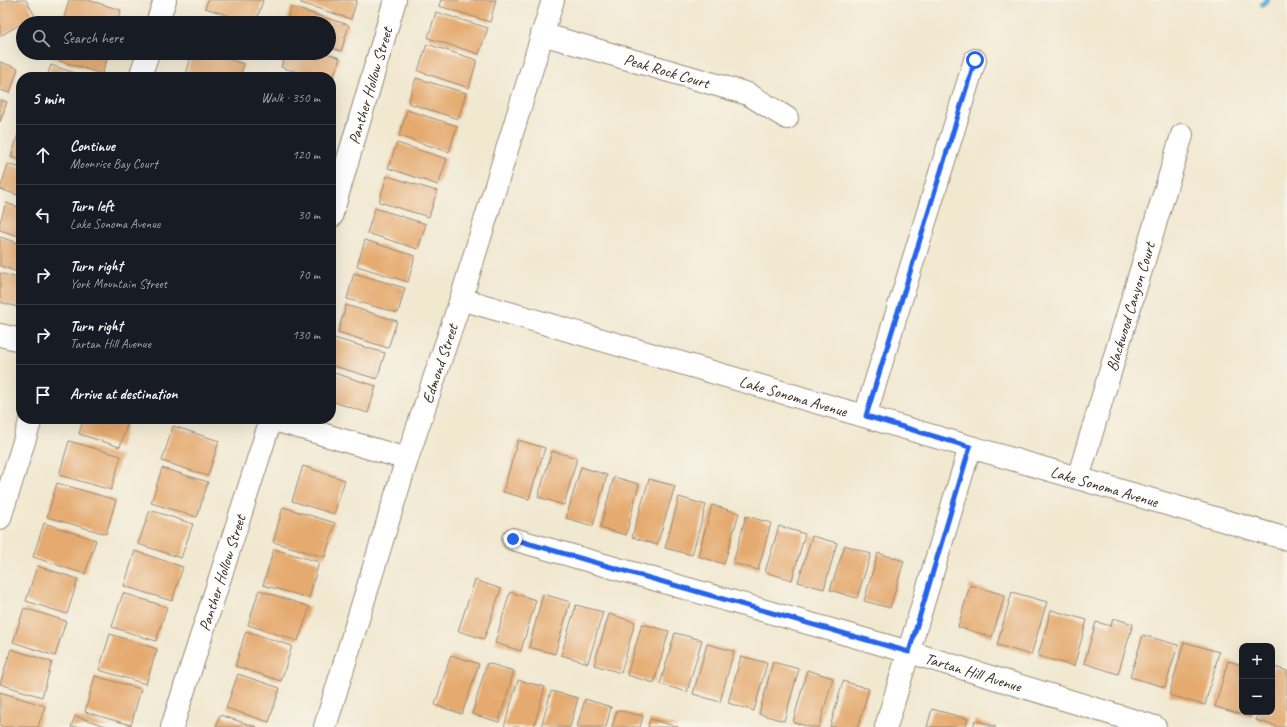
<!DOCTYPE html>
<html lang="en">
<head>
<meta charset="utf-8">
<style>
  body { margin:0; font-family:Caveat,sans-serif; background:#20242c; color:#f1f3f6 }
  .controls { position:absolute; right:12px; bottom:12px; display:grid; overflow:hidden; border-radius:8px; box-shadow:0 4px 16px #0002 }
  .controls button { width:36px; height:36px; display:grid; place-items:center; padding:0; border:0; border-bottom:1px solid #363941; background:#171b24; color:#f1f3f6; font:20px sans-serif }
  .stop { position:absolute; width:12px; height:12px; margin:-9px; border:3px solid #2563eb; border-radius:50%; background:#fff }
  .stop.end { background:#2563eb; border-color:#fff; box-shadow:0 1px 4px #0008 }
  .list { margin:0; padding:0; list-style:none }
  h2 { display:flex; justify-content:space-between; align-items:center; height:52px; margin:0; padding:0 16px; font-size:17px }
  h2 small { font-size:13px; font-weight:400; color:#9ea1a6 }
  .list li { display:grid; grid-template-columns:26px 1fr auto; gap:12px; align-items:center; box-sizing:border-box; height:60px; padding:0 16px; border-top:1px solid #363941 }
  .list b { display:block; font-size:15px; white-space:nowrap }
  .list p { margin:0; font-size:13px; white-space:nowrap; color:#9ea1a6 }
  .list em { font-size:13px; font-style:normal; color:#9ea1a6 }
  .icon { flex:none; width:22px; height:22px; fill:none; stroke:currentColor; stroke-width:2; stroke-linecap:round; stroke-linejoin:round }
  .map { position:relative; flex:none; width:1287px; height:727px; overflow:hidden }
  .search { position:absolute; background:#171b24; box-shadow:0 4px 16px #0002; left:16px; top:16px; width:320px; height:44px; display:flex; align-items:center; gap:10px; box-sizing:border-box; padding:0 14px; border-radius:22px; color:#9ea1a6; font-size:15px }
  .panel { position:absolute; background:#171b24; box-shadow:0 4px 16px #0002; left:16px; top:72px; width:320px; height:352px; border-radius:16px }
  .map>svg:first-child { display:block }
</style>
</head>
<body>
<div class="map">
<svg width="1287" height="727" viewBox="0 0 1287 727">
  <rect width="100%" height="100%" fill="#f7f3e8"/>
  <filter id="ink" filterUnits="userSpaceOnUse"><feTurbulence type="fractalNoise" baseFrequency=".025" numOctaves="2"/><feDisplacementMap in="SourceGraphic" scale="8" xChannelSelector="R" yChannelSelector="G"/><feConvolveMatrix kernelMatrix="1 2 1 2 8 2 1 2 1" color-interpolation-filters="sRGB"/></filter>
  <filter id="wash" filterUnits="userSpaceOnUse"><feTurbulence type="fractalNoise" baseFrequency=".012" numOctaves="4" result="noise"/><feDisplacementMap in="SourceGraphic" scale="16" xChannelSelector="R" yChannelSelector="G"/><feGaussianBlur stdDeviation="0.9" result="paint"/><feColorMatrix in="noise" values="0 0 0 0 0 0 0 0 0 0 0 0 0 0 0 0 0 1.4 0 .05"/><feComposite in="paint" operator="in"/></filter>
  <g filter="url(#wash)">
    <rect width="100%" height="100%" fill="#f1e8d0"/>
    <g fill="none" stroke-linecap="round" stroke-linejoin="round">
      <path stroke="#4ea5cb" stroke-width="6" d="M1263,4L1267,0"/>
    </g>
    <g id="blocks">
      <g fill="#e5aa6f">
        <path d="M6,0H26L35,16L0,36V3Z"/>
        <path d="M69,0H88L121,10L117,23H69L63,21Z"/>
        <path d="M208,0H263L256,23H251L205,8Z"/>
        <path d="M302,0H357L351,19L301,3Z"/>
        <path d="M441,0H496L490,22L439,6Z"/>
        <path d="M291,7L349,25L341,51L329,47V23H286Z"/>
        <path d="M436,12L488,28L479,54L428,38Z"/>
        <path d="M204,15L227,23H202Z"/>
        <path d="M427,44L477,60L469,88L418,71Z"/>
        <path d="M53,53H109L102,74L51,58Z"/>
        <path d="M192,53H209L244,64L240,77H194L186,75Z"/>
        <path d="M286,53H326L340,58L331,84V77H312L281,67Z"/>
        <path d="M0,62L18,68L10,93L0,90Z"/>
        <path d="M51,65L87,77H47Z"/>
        <path d="M416,78L466,93L458,119L408,103Z"/>
        <path d="M0,100L7,102L0,122Z"/>
        <path d="M407,110L457,126L449,152L399,136Z"/>
        <path d="M19,132H21V160L11,157Z"/>
        <path d="M397,143L447,159L438,185L388,168Z"/>
        <path d="M8,164L21,168V196L0,189Z"/>
        <path d="M387,176L437,191L429,217L379,202Z"/>
        <path d="M6,203L21,208V237L0,230V222Z"/>
        <path d="M375,208L426,224L418,249L367,233Z"/>
        <path d="M0,237L21,244V273L0,266Z"/>
        <path d="M365,240L415,256L408,282L357,266Z"/>
        <path d="M0,273L21,279V308L0,302Z"/>
        <path d="M354,273L405,288L398,313L347,299Z"/>
        <path d="M346,305L397,321L388,348L338,332Z"/>
        <path d="M334,338L385,353L377,379L331,365V348Z"/>
        <path d="M331,372L376,386L368,413L331,401Z"/>
        <path d="M83,419H129L120,447L79,434Z"/>
        <path d="M173,426L219,441L208,476L162,461Z"/>
        <path d="M518,440L545,448L529,499L503,492Z"/>
        <path d="M69,441L121,456L111,490L59,475Z"/>
        <path d="M552,451L577,458L564,505L538,497Z"/>
        <path d="M303,466L345,480L334,514L292,501Z"/>
        <path d="M581,467L607,475L593,526L566,518Z"/>
        <path d="M162,468L208,482L197,517L151,503Z"/>
        <path d="M614,477L639,484L626,535L600,528Z"/>
        <path d="M649,479L675,486L657,545L632,537Z"/>
        <path d="M57,483L116,500L106,534L47,517Z"/>
        <path d="M679,497L706,505L692,555L665,548Z"/>
        <path d="M712,505L739,513L724,564L698,556Z"/>
        <path d="M283,507L335,523L325,557L273,542Z"/>
        <path d="M150,510L193,524L181,558L138,544Z"/>
        <path d="M746,516L771,523L758,570L733,563Z"/>
        <path d="M44,523L96,540L85,574L33,557Z"/>
        <path d="M779,526L805,534L792,580L765,572Z"/>
        <path d="M812,536L837,543L824,589L798,582Z"/>
        <path d="M845,545L871,554L857,598L830,590Z"/>
        <path d="M274,549L319,562L309,598L263,585Z"/>
        <path d="M135,551L183,567L172,601L124,586Z"/>
        <path d="M878,553L904,561L890,608L864,601Z"/>
        <path d="M37,566L78,579L67,614L26,601Z"/>
        <path d="M475,580L501,589L484,639L458,631Z"/>
        <path d="M970,585L1005,595L992,637L958,627Z"/>
        <path d="M259,590L310,607L298,641L248,625Z"/>
        <path d="M510,592L536,600L521,651L495,643Z"/>
        <path d="M1012,592L1047,602L1031,655L997,645Z"/>
        <path d="M123,593L167,607L156,641L112,627Z"/>
        <path d="M543,594L570,602L555,654L529,647Z"/>
        <path d="M576,605L603,612L588,663L561,655Z"/>
        <path d="M24,608L66,621L55,656L13,642Z"/>
        <path d="M1051,610L1087,620L1074,666L1038,656Z"/>
        <path d="M609,614L635,622L621,673L594,665Z"/>
        <path d="M1113,618L1133,624L1118,674L1084,663L1096,622L1111,626Z"/>
        <path d="M642,624L669,631L654,683L627,675Z"/>
        <path d="M246,631L292,646L281,681L235,666Z"/>
        <path d="M675,633L702,640L687,692L660,684Z"/>
        <path d="M110,634L157,649L146,684L99,670Z"/>
        <path d="M1143,635L1178,645L1165,687L1130,677Z"/>
        <path d="M1184,642L1219,652L1205,705L1169,695Z"/>
        <path d="M707,644L734,651L720,702L693,694Z"/>
        <path d="M11,649L52,662L42,697L0,684Z"/>
        <path d="M451,655L479,664L462,714L435,705Z"/>
        <path d="M741,656L767,663L754,711L728,703Z"/>
        <path d="M1228,661L1242,665V712H1252L1251,717L1215,707Z"/>
        <path d="M773,662L799,669L784,721L759,714Z"/>
        <path d="M487,663L514,671L499,722L472,714Z"/>
        <path d="M1274,667L1287,671V727H1278L1256,720L1259,712H1272V671Z"/>
        <path d="M807,670L833,678L819,727H810L793,722Z"/>
        <path d="M238,674L280,688L269,722L226,708Z"/>
        <path d="M95,676L141,689L131,725L85,712Z"/>
        <path d="M518,680L545,687L534,727H504Z"/>
        <path d="M843,681L869,689L858,727H830Z"/>
        <path d="M551,691L578,698L570,727H541Z"/>
        <path d="M0,692L45,706L38,727H0Z"/>
        <path d="M585,699L611,707L606,727H577Z"/>
        <path d="M932,709L968,719L965,727H927Z"/>
        <path d="M617,710L643,716L640,727H612Z"/>
        <path d="M220,715L257,727H216Z"/>
        <path d="M75,716L109,727H71Z"/>
        <path d="M650,719L678,727H648Z"/>
        <path d="M975,720L996,727H973Z"/>
      </g>
    </g>
  </g>
  <g filter="url(#ink)">
    <use href="#blocks" fill-opacity="0" stroke="#968977" stroke-width="1"/>
    <g fill="none" stroke-linecap="round" stroke-linejoin="round">
      <defs>
        <g id="minor">
          <path d="M157,23L165,0"/>
          <path id="s1" d="M542,34L748,94L787,118"/>
          <path d="M140,77L148,53"/>
          <path id="s2" d="M331,217L395,0"/>
          <path id="s3" d="M461,299L1287,539"/>
          <path d="M0,335L21,340"/>
          <path d="M865,416L975,60"/>
          <path d="M271,419L407,459"/>
          <path id="s4" d="M1078,478L1182,135"/>
          <path d="M0,518L31,419"/>
          <path id="s5" d="M513,539L909,652L1155,727"/>
          <path id="s6" d="M172,727L271,419"/>
          <path id="s7" d="M325,727L407,459L461,299L553,0"/>
          <path d="M886,727L970,447"/>
        </g>
      </defs>
      <use href="#minor" stroke="#968977" stroke-width="24"/>
      <use href="#minor" stroke="#fff" stroke-width="22"/>
    </g>
  </g>
  <g fill="none" stroke-linecap="round" stroke-linejoin="round" filter="url(#ink)">
    <path stroke="#2563eb" stroke-width="5" d="M513,539L909,652L970,447L866,416L975,60"/>
  </g>
  <g text-anchor="middle" stroke-width="3" stroke-linejoin="round" paint-order="stroke">
    <g font-size="16" fill="#3b2a1e" stroke="#f7f3e8">
      <text dy="6" stroke="none"><textPath href="#s1" startOffset="130">Peak Rock Court</textPath></text>
      <text dy="6" stroke="none"><textPath href="#s2" startOffset="137">Panther Hollow Street</textPath></text>
      <text dy="6" stroke="none"><textPath href="#s4" startOffset="179">Blackwood Canyon Court</textPath></text>
      <text dy="6" stroke="none"><textPath href="#s7" startOffset="381">Edmond Street</textPath></text>
      <text dy="6" stroke="none"><textPath href="#s3" startOffset="346">Lake Sonoma Avenue</textPath></text>
      <text dy="6" stroke="none"><textPath href="#s3" startOffset="670">Lake Sonoma Avenue</textPath></text>
      <text dy="6" stroke="none"><textPath href="#s6" startOffset="162">Panther Hollow Street</textPath></text>
      <text dy="6" stroke="none"><textPath href="#s5" startOffset="479">Tartan Hill Avenue</textPath></text>
    </g>
  </g>
</svg>
<div class="controls">
<button>+</button>
<button>−</button>
</div>
<div class="stop" style="left:975px;top:60px"></div>
<div class="stop end" style="left:513px;top:539px"></div>
<div class="search"><svg class="icon" aria-label="search" viewBox="0 0 24 24"><circle cx="10" cy="10" r="6"/><path d="M15 15l6 6"/></svg>Search here</div>
<section class="panel">
<h2>5 min<small>Walk · 350 m</small></h2>
<ul class="list">
<li><svg class="icon" aria-label="ahead" viewBox="0 0 24 24"><path d="M12 20V5M6 11l6-6 6 6"/></svg><div><b>Continue</b><p>Moonrise Bay Court</p></div><em>120 m</em></li>
<li><svg class="icon" aria-label="left" viewBox="0 0 24 24"><path d="M17 20v-9H6M10 6l-5 5 5 5"/></svg><div><b>Turn left</b><p>Lake Sonoma Avenue</p></div><em>30 m</em></li>
<li><svg class="icon" aria-label="right" viewBox="0 0 24 24"><path d="M7 20v-9h11M14 6l5 5-5 5"/></svg><div><b>Turn right</b><p>York Mountain Street</p></div><em>70 m</em></li>
<li><svg class="icon" aria-label="right" viewBox="0 0 24 24"><path d="M7 20v-9h11M14 6l5 5-5 5"/></svg><div><b>Turn right</b><p>Tartan Hill Avenue</p></div><em>130 m</em></li>
<li><svg class="icon" aria-label="arrive" viewBox="0 0 24 24"><path d="M6 21V4h12l-3 4 3 4H6"/></svg><div><b>Arrive at destination</b></div></li>
</ul>
</section>
</div>
</body>
</html>
